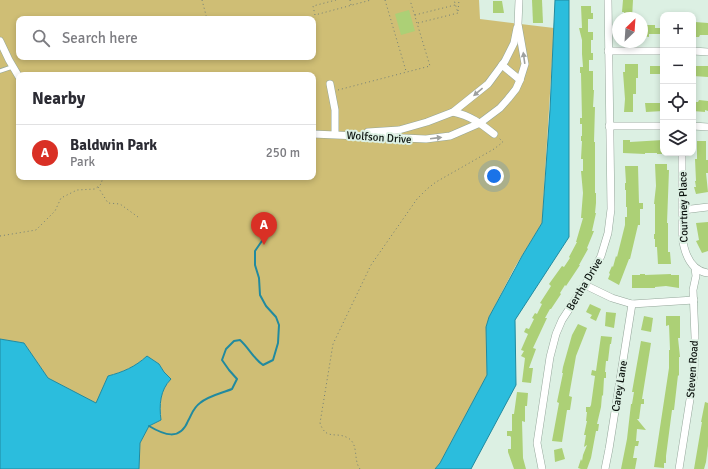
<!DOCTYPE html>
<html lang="en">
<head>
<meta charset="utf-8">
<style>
  body { margin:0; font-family:Signika,sans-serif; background:#f2f2f3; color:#2b2b33 }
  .controls { position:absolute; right:12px; top:12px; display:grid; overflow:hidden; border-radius:8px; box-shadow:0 2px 6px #0003 }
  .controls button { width:36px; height:36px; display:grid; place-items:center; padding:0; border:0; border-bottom:1px solid #e1e1e2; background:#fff; color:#2b2b33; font:20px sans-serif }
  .compass { position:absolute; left:612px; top:12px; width:36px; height:36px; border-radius:50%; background:#fff; box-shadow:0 2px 6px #0003; rotate:25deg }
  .you { position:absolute; left:494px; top:176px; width:14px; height:14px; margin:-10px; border:3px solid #fff; border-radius:50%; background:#1a73e8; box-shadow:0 0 0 6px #1a73e833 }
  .badge { display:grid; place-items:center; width:26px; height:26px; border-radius:50%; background:#d93025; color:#fff; font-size:13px; font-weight:700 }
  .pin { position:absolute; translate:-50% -33px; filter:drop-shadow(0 1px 2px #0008) }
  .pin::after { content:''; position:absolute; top:21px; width:14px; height:12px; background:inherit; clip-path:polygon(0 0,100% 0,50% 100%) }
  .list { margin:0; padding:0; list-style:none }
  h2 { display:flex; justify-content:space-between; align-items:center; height:52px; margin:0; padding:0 16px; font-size:17px }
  h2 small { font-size:13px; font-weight:400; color:#7c7c81 }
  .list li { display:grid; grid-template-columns:26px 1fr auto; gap:12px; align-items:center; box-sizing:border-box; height:56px; padding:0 16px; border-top:1px solid #e1e1e2 }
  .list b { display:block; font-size:15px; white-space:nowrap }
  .list p { margin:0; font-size:13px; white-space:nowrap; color:#7c7c81 }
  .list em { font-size:13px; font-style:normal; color:#7c7c81 }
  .icon { flex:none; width:22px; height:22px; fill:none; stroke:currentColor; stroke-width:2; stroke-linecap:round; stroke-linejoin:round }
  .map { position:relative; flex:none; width:708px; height:469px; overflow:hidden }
  .search { position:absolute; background:#fff; box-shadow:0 2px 6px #0003; left:16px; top:16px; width:300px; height:44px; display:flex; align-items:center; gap:10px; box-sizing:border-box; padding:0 14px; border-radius:8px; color:#7c7c81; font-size:15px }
  .panel { position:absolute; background:#fff; box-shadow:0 2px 6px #0003; left:16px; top:72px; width:300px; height:108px; border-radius:8px }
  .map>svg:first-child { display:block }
</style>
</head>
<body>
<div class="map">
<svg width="708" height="469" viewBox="0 0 708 469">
  <rect width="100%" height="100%" fill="#dcf0e3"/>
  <path fill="#cfbe75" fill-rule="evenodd" d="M0,0H479L480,19L554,28L542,223L515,267L489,317L486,327L487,375L440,463L435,469H139L140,443L149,426L161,420C159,405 160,390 171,379L164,372L159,364L147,356C135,367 123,372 108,376L96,404L48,378L24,343L0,339ZM19,19H313V57H19ZM19,75H313V177H19Z"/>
  <g fill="#2bbddd" stroke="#218a9f">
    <path d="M555,0H569V237L515,320L516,385L471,469H435L440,463L487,375L486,327L489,317L522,256L542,223L550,110Z"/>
    <path d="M0,339L24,343L48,378L96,403L108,376C123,372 135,367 147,356L159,364L164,372L171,379C160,390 159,405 161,420L149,426L140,443L139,469H0Z"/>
  </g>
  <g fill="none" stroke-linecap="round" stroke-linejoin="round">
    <path stroke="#218a9f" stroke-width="2" d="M149,426C164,435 180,441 188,421C192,414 193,408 200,403C208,396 222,393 232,389L237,379L229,370L222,360L226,349L234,341L240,340C249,348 253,358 263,365L273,360L278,343L279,325L276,317L266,306L260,295L259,278L255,265V251L266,235"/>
  </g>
  <g fill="#acd076">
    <path d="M532,0H542L543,23H533Z"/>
    <path d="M623,0H633L632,18H624V12H622Z"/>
    <path d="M493,1H502L504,13H493Z"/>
    <path d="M581,6H591V13H593V19H588V32H593V40H591V53H593V60H589V71H593V90H594L593,107H595L594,142H595V193H596V203L595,213H596L592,231H594L587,248L588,249L579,265H580L566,286L565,285L560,293L561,294L551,309H550L545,318H547L533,348L536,349L529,368H533L531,383L522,382L525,358L521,356L524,351L521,350L528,334L524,332L526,328L529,329L534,319L532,318L535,313L537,314L542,304L540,303L551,286L549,284L562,266L564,267L570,258L569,257L577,242H576L583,218H581L583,193L581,171H583V159H581L582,141H581V136H582V124H580V118H582L581,73H580V67H583L582,54V40L579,28H582Z"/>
    <path d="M409,10L415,31L401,35L395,14Z"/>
    <path d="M695,22L708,23V35H700L699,37H694Z"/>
    <path d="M643,25H655V28H663V34H649V37L642,36Z"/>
    <path d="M625,64H638V78H636V94H633V112H624L625,99L623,72H625Z"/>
    <rect x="650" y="66" width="13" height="8"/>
    <path d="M693,66H708V77L693,76Z"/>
    <path d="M699,100L708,101V111L705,110V112L693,111V102H698Z"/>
    <path d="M645,103H663V111L646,112Z"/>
    <path d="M623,140H630V142L663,140V152L662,154H657V153H645V154L623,153Z"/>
    <path d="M697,141H706V160H708V173H706L708,192L696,194L694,187H696L695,181H696L695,159H697Z"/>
    <path d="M655,164H667V170H669L667,223H668V252H670L671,264H658L657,247H655V239H654V234H655V204H654L656,186Z"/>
    <path d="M625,166H638L639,203H643V209H640V225H638L630,259H629L619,285L608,279L610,274L609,273L612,266L613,267L616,256L617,257L625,225V217H627V207H626V190H625V183H626Z"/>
    <path d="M708,222V251L702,253L696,241L699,240L696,223Z"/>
    <path d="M640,274H645V275L671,274V275H679V288L666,286L655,287V288H632V275H640Z"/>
    <path d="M590,304L601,309L596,321L590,318L592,315L586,312Z"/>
    <path d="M606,312L616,313L614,328L605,326Z"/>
    <path d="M644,316L653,318L651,332L641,330Z"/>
    <path d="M666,316H680V338H678L680,357H679V376L678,375L674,410H672L666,456V463H664V468L654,467L669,368V350H670L669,325L666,326Z"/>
    <path d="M578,324L587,328L576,356L569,396L572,397L570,410H567L562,442L552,441L559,403L557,402L563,373H562L563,367L572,335Z"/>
    <path d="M601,336L612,337L611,344H610L608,361H606L605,372H606V378H604L603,396L602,395L601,407L597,424H599L598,431H596L591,458L587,469H581L578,468L581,459L582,461L583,455L587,445L584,447L586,435H584L587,421H586L587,412H586V407H590L591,405L595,376L591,375L592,370L596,371Z"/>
    <path d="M641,341L651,343L642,399H644V404H641L639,419H637L646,430L637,429L636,441H639L638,446H635L633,458H637L635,469H621L627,439L631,404H632L634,392H632Z"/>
    <path d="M517,392L528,393L527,406H525V422L522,421L523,458L526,469H514L508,452V449H511V437L510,436H507V431H512V414H514Z"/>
    <path d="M705,402L708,403V446L706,462L704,469H694L702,422H701Z"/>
    <path d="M562,448L565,459L555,462L554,450Z"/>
  </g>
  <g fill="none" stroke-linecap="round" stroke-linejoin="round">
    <defs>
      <path id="lane" d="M0,71L12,67"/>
      <g id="street">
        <path d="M0,41L9,60L19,77"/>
        <path d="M608,51H663"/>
        <path d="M693,51L708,52"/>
        <path d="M502,65L520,80"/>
        <path d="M330,84L335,110V134"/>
        <path d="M453,112C471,116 480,123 494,134"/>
        <path d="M609,126H663"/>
        <path d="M693,126L708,127"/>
        <path d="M368,132L399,130L427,122L453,112L488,84L505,61L514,43L517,28"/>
        <path d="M313,134L426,139L450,136L480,123L500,108L508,99L516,89L520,80L525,64L518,24L519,0"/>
        <path d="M682,153V236C684,251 690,271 708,273"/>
        <path d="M683,210L708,207"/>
        <path d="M585,285L612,298L632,304L694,300"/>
        <path d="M542,469L537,443L550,357L556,334L562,320L590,277L601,256L608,233L611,209L608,0"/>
        <path d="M605,469L609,449L632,304"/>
        <path d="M679,469L694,374L695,337L693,290L696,276L695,268"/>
      </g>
    </defs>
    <use href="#lane" stroke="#94a69a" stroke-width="5"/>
    <use href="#street" stroke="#94a69a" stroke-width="8"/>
    <g stroke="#727f77" stroke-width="1" stroke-dasharray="1 3" stroke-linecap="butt">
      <path d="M202,0L207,19"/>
      <path d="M336,0L313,6L315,15L371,0"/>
      <path d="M350,0L351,5"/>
      <path d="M385,0L406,71"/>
      <path d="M458,11L459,0"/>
      <path d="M415,15L455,5"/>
      <path d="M418,23L458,13L454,0"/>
      <path d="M338,90L430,66L410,0"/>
      <path d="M98,187L108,203L120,204L138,217"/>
      <path d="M0,236L36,230L55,211L61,198L77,190L95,189L101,184L103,177"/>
      <path d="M360,469C353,460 359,444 348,438C336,431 326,441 320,423L333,344L371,265L417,199L427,189L436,182L494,149L503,142L499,138"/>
    </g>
    <use href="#lane" stroke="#fff" stroke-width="3.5"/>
    <use href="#street" stroke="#fff" stroke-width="7"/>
  </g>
  <defs><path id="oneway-solid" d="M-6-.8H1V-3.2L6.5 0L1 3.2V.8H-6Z"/></defs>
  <g fill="#9da09f">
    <use href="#oneway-solid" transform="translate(524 58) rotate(-98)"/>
    <use href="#oneway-solid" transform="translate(478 92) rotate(140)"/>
    <use href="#oneway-solid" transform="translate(436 138) rotate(-7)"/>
  </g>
  <g text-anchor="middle" stroke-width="4" stroke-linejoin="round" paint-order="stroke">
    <g font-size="11" fill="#0b120e" stroke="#dcf0e3">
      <text transform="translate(379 137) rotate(4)" y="4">Wolfson Drive</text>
      <text transform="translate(683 207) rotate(-91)" y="4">Courtney Place</text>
      <text transform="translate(584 284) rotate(-59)" y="4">Bertha Drive</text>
      <text transform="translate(692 369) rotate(-86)" y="4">Steven Road</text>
      <text transform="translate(619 386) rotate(-81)" y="4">Carey Lane</text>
    </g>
  </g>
</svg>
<div class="controls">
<button>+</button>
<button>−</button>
<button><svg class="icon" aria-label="locate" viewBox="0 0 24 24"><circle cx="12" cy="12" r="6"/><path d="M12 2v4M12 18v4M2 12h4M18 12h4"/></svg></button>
<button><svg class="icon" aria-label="layers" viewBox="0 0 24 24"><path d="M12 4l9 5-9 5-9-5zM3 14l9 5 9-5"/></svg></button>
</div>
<svg class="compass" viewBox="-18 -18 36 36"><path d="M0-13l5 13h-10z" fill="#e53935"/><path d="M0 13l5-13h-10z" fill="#7c7c81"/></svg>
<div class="you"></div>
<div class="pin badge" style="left:264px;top:245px">A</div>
<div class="search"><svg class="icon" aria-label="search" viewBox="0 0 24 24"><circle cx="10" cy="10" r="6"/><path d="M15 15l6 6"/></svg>Search here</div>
<section class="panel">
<h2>Nearby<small></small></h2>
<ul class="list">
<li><span class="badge">A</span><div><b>Baldwin Park</b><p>Park</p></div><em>250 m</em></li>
</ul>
</section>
</div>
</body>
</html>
